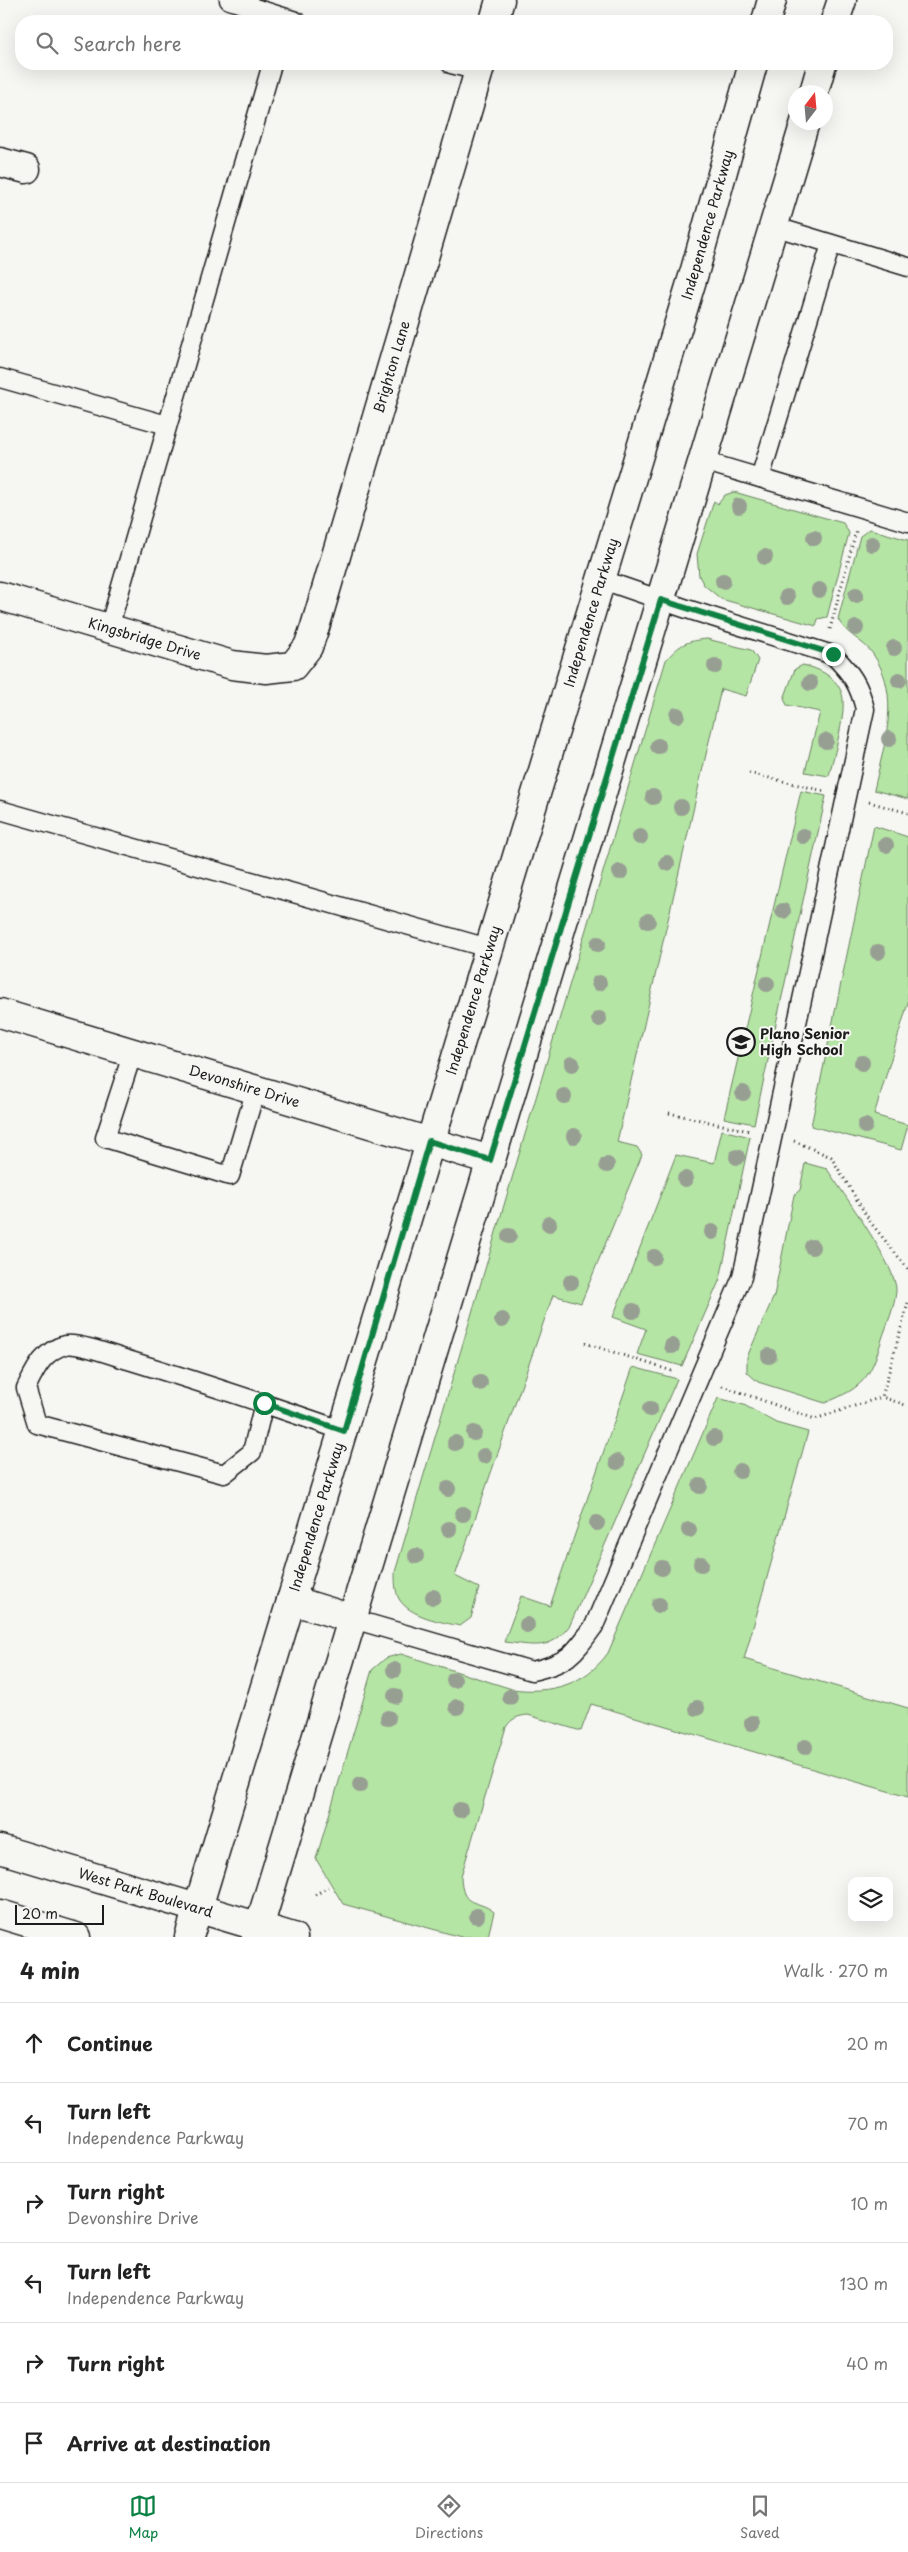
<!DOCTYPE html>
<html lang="en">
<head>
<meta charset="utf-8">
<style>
  body { margin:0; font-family:"Playpen Sans",sans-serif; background:#f2f2f2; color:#222 }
  .controls { position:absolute; right:15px; bottom:15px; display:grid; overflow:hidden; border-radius:10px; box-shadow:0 5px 20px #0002 }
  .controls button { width:45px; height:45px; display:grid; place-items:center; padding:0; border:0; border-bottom:1px solid #e0e0e0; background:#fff; color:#222; font:25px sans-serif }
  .compass { position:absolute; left:788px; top:85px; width:45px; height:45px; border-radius:50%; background:#fff; box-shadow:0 5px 20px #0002; rotate:16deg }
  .scale { position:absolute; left:15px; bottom:12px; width:89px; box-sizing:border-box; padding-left:5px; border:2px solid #1c1c1c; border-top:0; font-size:14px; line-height:18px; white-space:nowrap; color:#1c1c1c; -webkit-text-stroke:4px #f6f6f2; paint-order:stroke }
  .stop { position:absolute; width:15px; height:15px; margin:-11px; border:4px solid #0b8043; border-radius:50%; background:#fff }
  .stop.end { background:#0b8043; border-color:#fff; box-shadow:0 1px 5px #0008 }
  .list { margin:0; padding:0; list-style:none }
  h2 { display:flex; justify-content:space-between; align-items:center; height:65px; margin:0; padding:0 20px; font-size:21px }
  h2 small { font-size:16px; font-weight:400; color:#767676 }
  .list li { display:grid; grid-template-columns:32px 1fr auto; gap:15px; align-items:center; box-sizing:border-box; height:80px; padding:0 20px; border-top:1px solid #e0e0e0 }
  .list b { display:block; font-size:19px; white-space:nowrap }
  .list p { margin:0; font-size:16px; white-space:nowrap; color:#767676 }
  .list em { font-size:16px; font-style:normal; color:#767676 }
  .icon { flex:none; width:28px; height:28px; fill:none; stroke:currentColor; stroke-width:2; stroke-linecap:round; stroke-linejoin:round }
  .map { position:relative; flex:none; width:908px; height:1937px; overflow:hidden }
  .search { position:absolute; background:#fff; box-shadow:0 5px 20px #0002; left:15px; right:15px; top:15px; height:55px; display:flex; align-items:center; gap:12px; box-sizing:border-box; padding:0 18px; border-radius:20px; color:#767676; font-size:19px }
  .sheet { height:545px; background:#fff }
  nav { display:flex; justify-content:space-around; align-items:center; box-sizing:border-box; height:70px; border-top:1px solid #e0e0e0; background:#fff; font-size:14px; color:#767676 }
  nav a { display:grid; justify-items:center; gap:2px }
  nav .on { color:#0b8043 }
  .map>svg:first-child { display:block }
</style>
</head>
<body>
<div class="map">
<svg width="908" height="1937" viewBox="0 0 908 1937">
  <rect width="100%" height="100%" fill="#f6f6f2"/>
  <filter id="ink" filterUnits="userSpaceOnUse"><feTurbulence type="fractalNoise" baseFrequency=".02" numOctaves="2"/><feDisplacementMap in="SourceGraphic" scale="10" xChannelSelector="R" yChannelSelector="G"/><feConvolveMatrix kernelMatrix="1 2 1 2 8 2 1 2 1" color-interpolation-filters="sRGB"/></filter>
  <g filter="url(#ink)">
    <g fill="#b5e5a4" stroke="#688060">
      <path d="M734,492L843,523L849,533L827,617L818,619L816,626L721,599L704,585L699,576L697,554L714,501L718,504L725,495Z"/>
      <path d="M870,529L908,540V799L874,790C884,744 902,696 873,654C863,640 846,635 838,619L860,536Z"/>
      <path d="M707,639L751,650L758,660L746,696L721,689L617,1142L637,1147L642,1155L581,1303L553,1295L455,1576L479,1588L471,1618L460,1626C442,1622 410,1617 399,1599C395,1591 395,1581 395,1572L666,660C680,644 686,641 707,639Z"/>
      <path d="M803,665C817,668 835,676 841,691C849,708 833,757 829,776L805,772L820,712L787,705L784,699L795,669Z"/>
      <path d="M801,791L826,796L754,1124L724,1118Z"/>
      <path d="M874,826L908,837V1003L874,1115L908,1125L901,1150L811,1126Z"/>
      <path d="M722,1130L750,1137L720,1279L682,1366L637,1354L646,1329L613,1317L676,1155L714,1163Z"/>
      <path d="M805,1163L827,1169C842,1192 898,1268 896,1291C895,1306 887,1324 882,1339C870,1378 864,1387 825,1403L758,1382L747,1372V1357L774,1296L794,1195L800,1190Z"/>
      <path d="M633,1367L677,1379L570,1625C550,1652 534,1645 504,1642L521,1596L550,1606Z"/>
      <path d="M718,1398L744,1405L776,1423L808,1432L744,1659L908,1708V1797L591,1704L581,1731L528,1715C518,1716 512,1718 506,1727L461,1876C462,1910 477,1898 494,1912L488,1936L491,1937H461L343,1904L316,1859L372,1670L386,1658L401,1654L512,1689C550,1694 585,1685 608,1653Z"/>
    </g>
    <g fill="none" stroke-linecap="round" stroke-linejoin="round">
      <defs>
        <g id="lane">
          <path d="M229,0L296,21"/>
          <path d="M451,64L479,71"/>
          <path d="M773,226L908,267"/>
          <path d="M0,378L167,425"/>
          <path d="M703,461L908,522"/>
          <path d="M760,478L831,244"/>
          <path d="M109,628L272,64"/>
          <path d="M0,810L488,948"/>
          <path d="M133,1052L105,1138L230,1176L256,1089"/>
          <path d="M264,1403L252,1452L224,1474L37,1424L26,1388C35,1370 43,1351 65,1345C77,1342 115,1356 128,1360C200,1382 272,1406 344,1431"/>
          <path d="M353,1619L532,1671C568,1663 573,1655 594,1626L742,1277L865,709C859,684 851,673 833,655L687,609L600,579"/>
        </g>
        <g id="street">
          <path d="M494,21L500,0"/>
          <path d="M0,162L26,169"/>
          <path id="s1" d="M0,596L232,665L266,669L293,666L308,647L315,627L481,64"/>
          <path id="s2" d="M0,1013L490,1160"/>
        </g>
        <g id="secondary">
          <path d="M766,21L772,0"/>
          <path d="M835,21L842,0"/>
          <path d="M814,92L822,64"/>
          <path d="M291,1600L353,1619"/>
          <path id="s3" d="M0,1849L293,1937"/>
          <path d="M0,1914L76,1937"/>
          <path id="s4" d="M189,1937L695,270L753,64"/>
          <path d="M256,1937L805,122"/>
        </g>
      </defs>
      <use href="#lane" stroke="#1c1c1c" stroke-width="21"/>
      <use href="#street" stroke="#1c1c1c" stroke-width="31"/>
      <use href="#secondary" stroke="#1c1c1c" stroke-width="31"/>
      <g stroke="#1c1c1c" stroke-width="3" stroke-dasharray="1 4" stroke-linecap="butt">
        <path d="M830,629L856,531"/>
        <path d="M749,773L824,791"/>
        <path d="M869,802L908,813"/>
        <path d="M669,1113L749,1131"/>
        <path d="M794,1141L831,1157L871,1223L908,1269"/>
        <path d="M908,1303L882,1397L908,1406"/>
        <path d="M585,1343L675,1372"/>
        <path d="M722,1386L815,1419L882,1397"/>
        <path d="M315,1895L328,1887"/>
      </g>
      <use href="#lane" stroke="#f6f6f2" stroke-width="18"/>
      <use href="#street" stroke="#f6f6f2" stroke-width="28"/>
      <use href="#secondary" stroke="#f6f6f2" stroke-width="28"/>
    </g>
    <g fill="#979f93">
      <circle cx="739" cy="506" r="8"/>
      <circle cx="814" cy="538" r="8"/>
      <circle cx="872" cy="544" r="8"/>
      <circle cx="765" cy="557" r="8"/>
      <circle cx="723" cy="581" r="8"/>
      <circle cx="819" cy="590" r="8"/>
      <circle cx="856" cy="595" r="8"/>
      <circle cx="787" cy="597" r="8"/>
      <circle cx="856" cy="628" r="8"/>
      <circle cx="894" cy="648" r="8"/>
      <circle cx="715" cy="666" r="8"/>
      <circle cx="899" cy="680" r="8"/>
      <circle cx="810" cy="683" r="8"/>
      <circle cx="677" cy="715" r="8"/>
      <circle cx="889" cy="739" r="8"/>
      <circle cx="826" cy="741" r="8"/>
      <circle cx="658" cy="746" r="8"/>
      <circle cx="653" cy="797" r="8"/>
      <circle cx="681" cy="807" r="8"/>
      <circle cx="803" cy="836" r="8"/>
      <circle cx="640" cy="837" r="8"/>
      <circle cx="886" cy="845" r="8"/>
      <circle cx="667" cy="863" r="8"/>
      <circle cx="620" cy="872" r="8"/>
      <circle cx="783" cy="911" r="8"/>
      <circle cx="648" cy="921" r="8"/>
      <circle cx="598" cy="944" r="8"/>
      <circle cx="878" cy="952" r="8"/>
      <circle cx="599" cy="983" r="8"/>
      <circle cx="767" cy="984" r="8"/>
      <circle cx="599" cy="1019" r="8"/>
      <circle cx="862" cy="1063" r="8"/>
      <circle cx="572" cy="1064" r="8"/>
      <circle cx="743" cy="1093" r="8"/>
      <circle cx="564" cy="1096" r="8"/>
      <circle cx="865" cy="1126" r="8"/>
      <circle cx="574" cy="1136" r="8"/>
      <circle cx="737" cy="1157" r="8"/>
      <circle cx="607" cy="1165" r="8"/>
      <circle cx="685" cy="1179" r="8"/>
      <circle cx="549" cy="1224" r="8"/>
      <circle cx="712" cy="1232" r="8"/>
      <circle cx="509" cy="1236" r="8"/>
      <circle cx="812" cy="1247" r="8"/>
      <circle cx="654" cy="1257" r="8"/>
      <circle cx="571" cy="1282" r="8"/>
      <circle cx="633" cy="1311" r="8"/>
      <circle cx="502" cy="1320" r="8"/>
      <circle cx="672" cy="1346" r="8"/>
      <circle cx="769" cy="1356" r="8"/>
      <circle cx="480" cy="1383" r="8"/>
      <circle cx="650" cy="1409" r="8"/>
      <circle cx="474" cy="1433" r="8"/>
      <circle cx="714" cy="1438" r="8"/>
      <circle cx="455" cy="1443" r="8"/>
      <circle cx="484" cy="1456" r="8"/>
      <circle cx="617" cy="1462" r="8"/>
      <circle cx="740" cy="1471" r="8"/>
      <circle cx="700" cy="1486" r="8"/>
      <circle cx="448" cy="1489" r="8"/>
      <circle cx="463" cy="1514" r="8"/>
      <circle cx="597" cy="1523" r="8"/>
      <circle cx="449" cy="1529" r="8"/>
      <circle cx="689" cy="1530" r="8"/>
      <circle cx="416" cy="1556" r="8"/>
      <circle cx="701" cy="1564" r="8"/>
      <circle cx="662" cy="1568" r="8"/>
      <circle cx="433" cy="1597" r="8"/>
      <circle cx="659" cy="1605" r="8"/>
      <circle cx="527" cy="1625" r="8"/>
      <circle cx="394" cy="1670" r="8"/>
      <circle cx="454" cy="1680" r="8"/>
      <circle cx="395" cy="1696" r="8"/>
      <circle cx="510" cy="1697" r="8"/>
      <circle cx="457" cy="1707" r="8"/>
      <circle cx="697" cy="1708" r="8"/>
      <circle cx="388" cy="1718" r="8"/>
      <circle cx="752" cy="1723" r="8"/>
      <circle cx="805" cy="1747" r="8"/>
      <circle cx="360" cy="1785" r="8"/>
      <circle cx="460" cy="1810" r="8"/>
      <circle cx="477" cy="1916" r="8"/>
    </g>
  </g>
  <g fill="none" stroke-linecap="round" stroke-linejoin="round" filter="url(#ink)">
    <path stroke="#0b8043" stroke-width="6" d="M264,1403L344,1431L429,1141L490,1160L661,600L833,654"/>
  </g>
  <defs>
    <symbol id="school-ring" viewBox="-11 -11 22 22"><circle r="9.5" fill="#f6f6f2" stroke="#1c1c1c" stroke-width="1.5"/><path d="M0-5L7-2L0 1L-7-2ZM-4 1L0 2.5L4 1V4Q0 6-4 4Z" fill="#1c1c1c"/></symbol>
  </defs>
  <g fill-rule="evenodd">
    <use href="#school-ring" x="725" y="1026" width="32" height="32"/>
  </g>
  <g text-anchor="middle" stroke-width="4" stroke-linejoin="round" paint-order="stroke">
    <g font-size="14" fill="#1c1c1c" stroke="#f6f6f2">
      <text dy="5" stroke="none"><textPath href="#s4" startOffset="1789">Independence Parkway</textPath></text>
      <text dy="5" stroke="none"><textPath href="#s1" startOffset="620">Brighton Lane</textPath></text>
      <text dy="5" stroke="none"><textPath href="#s4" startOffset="1384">Independence Parkway</textPath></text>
      <text dy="5" stroke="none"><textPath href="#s1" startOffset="151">Kingsbridge Drive</textPath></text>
      <text dy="5" stroke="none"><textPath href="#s4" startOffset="979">Independence Parkway</textPath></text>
      <text dy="5" stroke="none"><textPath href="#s2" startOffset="255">Devonshire Drive</textPath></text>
      <text dy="5" stroke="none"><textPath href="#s4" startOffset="439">Independence Parkway</textPath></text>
      <text dy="5" stroke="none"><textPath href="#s3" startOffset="152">West Park Boulevard</textPath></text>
    </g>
    <g font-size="14" font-weight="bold" fill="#1c1c1c" stroke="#f6f6f2" text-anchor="start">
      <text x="760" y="1039">Plano Senior<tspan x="760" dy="16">High School</tspan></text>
    </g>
  </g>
</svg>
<div class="controls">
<button><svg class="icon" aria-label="layers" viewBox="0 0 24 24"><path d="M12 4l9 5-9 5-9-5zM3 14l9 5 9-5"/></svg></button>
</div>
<svg class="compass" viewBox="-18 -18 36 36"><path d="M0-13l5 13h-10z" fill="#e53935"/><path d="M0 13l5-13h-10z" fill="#767676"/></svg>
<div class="scale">20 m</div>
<div class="stop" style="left:264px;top:1403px"></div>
<div class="stop end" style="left:833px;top:654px"></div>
<div class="search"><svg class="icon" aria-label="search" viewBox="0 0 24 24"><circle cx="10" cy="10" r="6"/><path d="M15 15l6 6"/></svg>Search here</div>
</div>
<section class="sheet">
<h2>4 min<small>Walk · 270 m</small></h2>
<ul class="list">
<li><svg class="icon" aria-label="ahead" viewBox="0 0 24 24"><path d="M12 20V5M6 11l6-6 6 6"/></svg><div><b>Continue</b></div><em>20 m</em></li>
<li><svg class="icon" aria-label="left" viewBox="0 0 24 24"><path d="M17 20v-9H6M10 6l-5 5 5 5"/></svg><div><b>Turn left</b><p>Independence Parkway</p></div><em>70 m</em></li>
<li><svg class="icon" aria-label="right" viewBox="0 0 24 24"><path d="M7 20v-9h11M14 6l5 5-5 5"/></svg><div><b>Turn right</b><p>Devonshire Drive</p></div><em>10 m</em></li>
<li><svg class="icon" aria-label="left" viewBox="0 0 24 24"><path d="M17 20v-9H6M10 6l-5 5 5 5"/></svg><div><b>Turn left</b><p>Independence Parkway</p></div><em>130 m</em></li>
<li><svg class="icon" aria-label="right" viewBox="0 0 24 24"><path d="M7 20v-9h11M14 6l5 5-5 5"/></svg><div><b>Turn right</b></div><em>40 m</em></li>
<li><svg class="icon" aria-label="arrive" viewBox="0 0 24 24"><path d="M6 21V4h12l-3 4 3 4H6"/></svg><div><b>Arrive at destination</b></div></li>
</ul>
</section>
<nav>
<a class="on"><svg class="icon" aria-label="map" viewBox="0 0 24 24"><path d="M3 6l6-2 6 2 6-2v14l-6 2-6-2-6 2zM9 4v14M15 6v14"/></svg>Map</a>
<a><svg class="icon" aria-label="directions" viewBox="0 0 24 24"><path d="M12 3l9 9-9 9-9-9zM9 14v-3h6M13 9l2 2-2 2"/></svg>Directions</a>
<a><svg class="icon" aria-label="saved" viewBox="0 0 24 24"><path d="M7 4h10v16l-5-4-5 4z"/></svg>Saved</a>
</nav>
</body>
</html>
